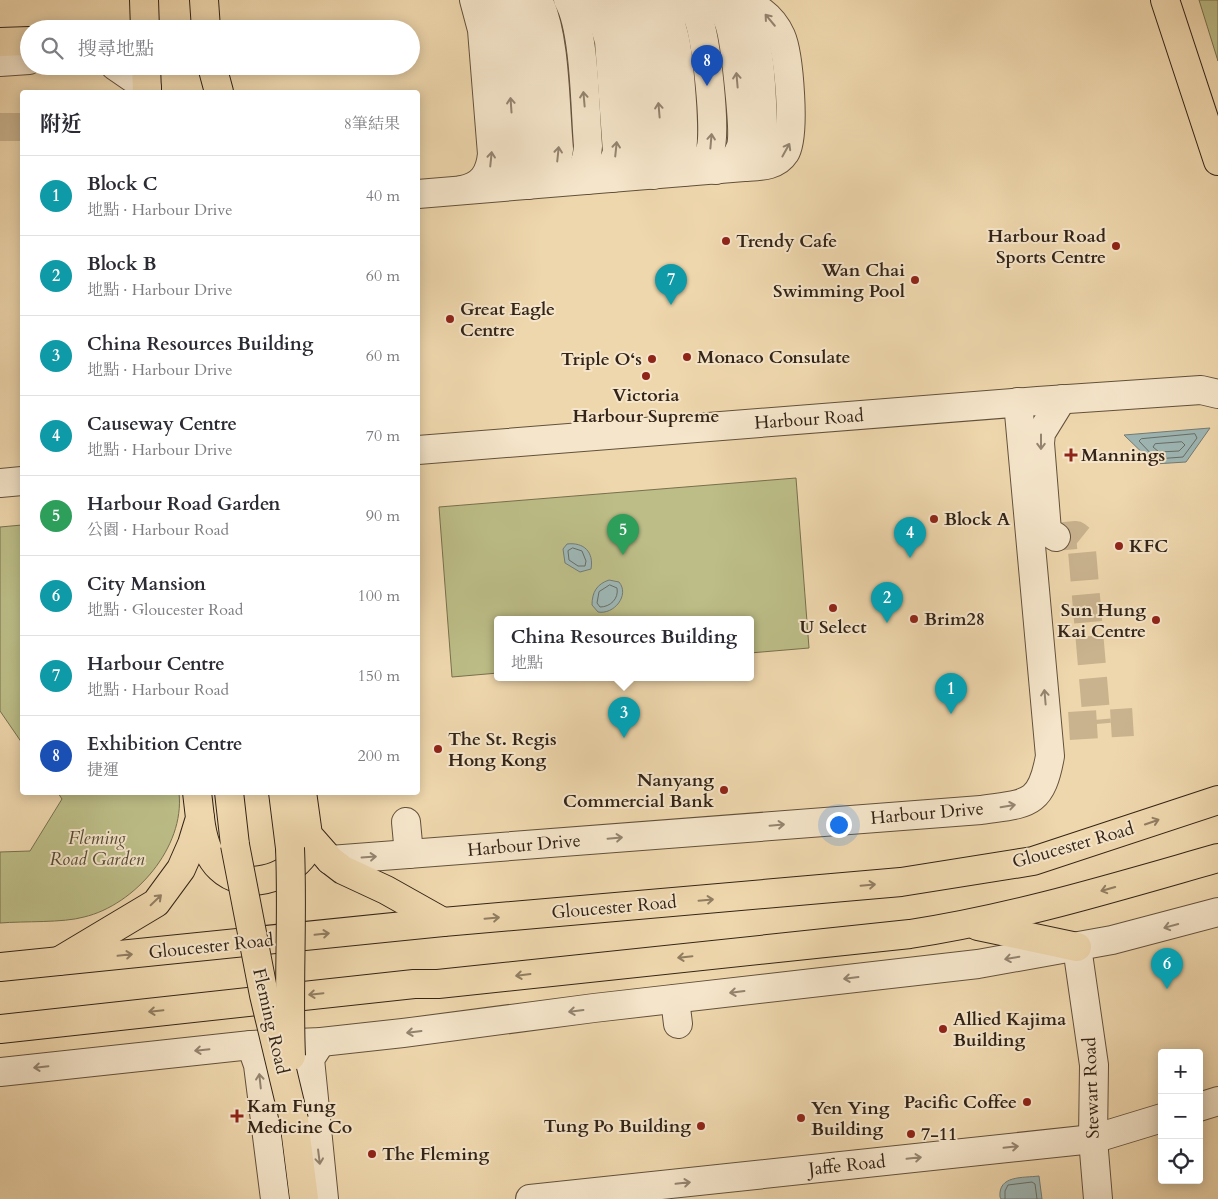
<!DOCTYPE html>
<html lang="zh-TW">
<head>
<meta charset="utf-8">
<style>
  body { margin:0; font-family:Cardo,"Noto Serif TC",serif; background:#f2f2f3; color:#2b2b33 }
  .controls { position:absolute; right:15px; bottom:15px; display:grid; overflow:hidden; border-radius:5px; box-shadow:0 2px 12px #0003 }
  .controls button { width:45px; height:45px; display:grid; place-items:center; padding:0; border:0; border-bottom:1px solid #e1e1e2; background:#fff; color:#2b2b33; font:25px sans-serif }
  .you { position:absolute; left:838px; top:824px; width:18px; height:18px; margin:-12px; border:4px solid #fff; border-radius:50%; background:#1a73e8; box-shadow:0 0 0 8px #1a73e833 }
  .badge { display:grid; place-items:center; width:32px; height:32px; border-radius:50%; background:#7c3aed; color:#fff; font-size:16px; font-weight:700 }
  .pin { position:absolute; translate:-50% -41px; filter:drop-shadow(0 1px 2px #0008) }
  .pin::after { content:''; position:absolute; top:26px; width:18px; height:15px; background:inherit; clip-path:polygon(0 0,100% 0,50% 100%) }
  .popup { position:absolute; left:494px; top:616px; width:260px; height:65px; box-sizing:border-box; display:grid; place-content:center; border-radius:5px; background:#fff; filter:drop-shadow(0 1px 4px #0005); font-size:16px; white-space:nowrap; color:#7c7c81 }
  .popup b { font-size:19px; color:#2b2b33 }
  .popup::after { content:''; position:absolute; left:50%; top:100%; margin-left:-10px; border:10px solid transparent; border-top-color:#fff }
  .list { margin:0; padding:0; list-style:none }
  h2 { display:flex; justify-content:space-between; align-items:center; height:65px; margin:0; padding:0 20px; font-size:21px }
  h2 small { font-size:16px; font-weight:400; color:#7c7c81 }
  .list li { display:grid; grid-template-columns:32px 1fr auto; gap:15px; align-items:center; box-sizing:border-box; height:80px; padding:0 20px; border-top:1px solid #e1e1e2 }
  .list b { display:block; font-size:19px; white-space:nowrap }
  .list p { margin:0; font-size:16px; white-space:nowrap; color:#7c7c81 }
  .list em { font-size:16px; font-style:normal; color:#7c7c81 }
  .icon { flex:none; width:28px; height:28px; fill:none; stroke:currentColor; stroke-width:2; stroke-linecap:round; stroke-linejoin:round }
  .map { position:relative; flex:none; width:1218px; height:1199px; overflow:hidden }
  .search { position:absolute; background:#fff; box-shadow:0 2px 12px #0003; left:20px; top:20px; width:400px; height:55px; display:flex; align-items:center; gap:12px; box-sizing:border-box; padding:0 18px; border-radius:28px; color:#7c7c81; font-size:19px }
  .panel { position:absolute; background:#fff; box-shadow:0 2px 12px #0003; left:20px; top:90px; width:400px; height:705px; border-radius:5px }
  .map>svg:first-child { display:block }
</style>
</head>
<body>
<div class="map">
<svg width="1218" height="1199" viewBox="0 0 1218 1199">
  <rect width="100%" height="100%" fill="#efd7ad"/>
  <filter id="stains"><feTurbulence type="fractalNoise" baseFrequency=".004" numOctaves="4"/><feColorMatrix values="0 0 0 0 .2 0 0 0 0 .09 0 0 0 0 .02 0 0 0 .5 -.17"/></filter>
  <radialGradient id="worn" r=".72"><stop offset=".6" stop-color="#630" stop-opacity="0"/><stop offset="1" stop-color="#630" stop-opacity=".3"/></radialGradient>
  <g fill="#bcbd87" stroke="#78704f">
    <path d="M1199,0H1218V61Z"/>
    <path d="M796,478L809,648L750,653V619H498V673L452,677L439,507Z"/>
    <path d="M22,525V743L0,711V527Z"/>
    <path d="M58,793H179C185,847 135,905 84,917C63,923 24,921 0,923V852L30,851L62,799Z"/>
  </g>
  <g fill="#9eb7b5" stroke="#737c76">
    <path d="M1210,428L1186,462L1154,464L1124,435Z"/>
    <path d="M567,544C584,542 594,552 591,569L580,572L565,563L563,549Z"/>
    <path d="M609,580L619,582C630,595 614,615 598,612L592,605C592,592 597,584 609,580Z"/>
    <path d="M1039,1176L1042,1199H1001L1000,1197C998,1175 1023,1178 1039,1176Z"/>
  </g>
  <g fill="none" stroke-linecap="round" stroke-linejoin="round">
    <g stroke="#686e66" stroke-width="1">
      <path d="M1195,434L1197,438L1183,457L1156,459L1139,441L1141,439Z"/>
      <path d="M1182,442L1185,445L1179,451L1159,452L1153,447L1155,444Z"/>
      <path d="M573,548L582,551L586,561L585,566H578L569,560L568,551Z"/>
      <path d="M610,585L617,588C619,599 610,607 600,607L597,603L599,592Z"/>
      <path d="M1005,1199V1191L1008,1185L1032,1182L1035,1184L1037,1199"/>
    </g>
    <g stroke="#c9b38f" stroke-width="28" stroke-dasharray="28 14" stroke-linecap="butt">
      <path d="M0,127H22"/>
      <path d="M1054,537L1076,535L1081,539L1097,724"/>
      <path d="M1069,726L1133,722"/>
    </g>
    <defs>
      <g id="minor">
        <path d="M714,1C721,8 726,14 729,23C735,40 745,131 741,146C737,159 728,165 716,170"/>
        <path d="M736,3C766,39 760,95 764,140C762,154 757,162 744,167"/>
        <path d="M0,62L29,60"/>
        <path d="M115,66L147,88"/>
        <path d="M682,172C695,171 706,164 710,150C717,133 706,36 698,18C694,10 690,5 684,0"/>
        <path d="M653,175C666,172 675,167 681,155C687,140 679,54 674,35C671,23 667,10 659,0"/>
        <path d="M631,176C652,174 660,160 662,140C658,94 661,41 639,0"/>
        <path d="M611,178C630,176 638,161 640,143C636,101 638,36 618,0"/>
        <path d="M587,180C604,177 612,169 617,152L609,41L597,0"/>
        <path d="M558,182C578,179 587,166 588,146C585,110 585,29 568,0"/>
        <path d="M528,185C548,181 557,169 559,149C555,108 556,35 538,0"/>
        <path d="M508,186C525,184 532,174 537,159L527,34L518,0"/>
        <path d="M484,188C501,186 509,176 514,161L505,30L497,0"/>
        <path d="M462,190C482,186 490,174 492,154L482,30L474,0"/>
        <path d="M418,194L744,167C759,166 776,167 785,153C796,137 789,54 781,36C777,27 770,18 762,12C746,0 722,2 703,0"/>
        <path d="M418,450L1038,401L1201,390L1218,394"/>
        <path d="M0,483L22,481"/>
        <path d="M1056,537L1047,531L1040,443L1041,433L1062,399"/>
        <path d="M406,822L409,854"/>
        <path d="M330,860L981,810C1027,803 1041,807 1050,756L1018,402"/>
        <path d="M1077,947L1094,1065L1093,1139L1098,1199"/>
        <path d="M675,999L678,1024"/>
        <path d="M321,1042L310,1059L324,1199"/>
        <path d="M251,1045L258,1065L275,1199"/>
        <path d="M0,1072L251,1045L321,1042L403,1033L594,1008L978,964L1112,940L1218,912"/>
        <path d="M1199,1107L1218,1101"/>
        <path d="M530,1199L1093,1139L1162,1118"/>
      </g>
      <g id="major">
        <path d="M144,0L145,29"/>
        <path d="M204,0L206,29"/>
        <path d="M1165,0L1218,161"/>
        <path d="M0,42L29,41"/>
        <path d="M146,66L147,92"/>
        <path d="M212,66L219,92"/>
        <path d="M229,792L235,845"/>
        <path d="M283,792L290,848"/>
        <path d="M302,792L308,835L330,860L343,870L386,890L443,922"/>
        <path d="M200,818C202,835 207,856 220,868C245,892 287,879 305,853"/>
        <path d="M59,961L156,903L181,869L192,844L200,818L197,792"/>
        <path d="M294,1120L304,1199"/>
      </g>
      <g id="highway">
        <path d="M978,926L1077,947"/>
        <path d="M0,967L443,922L901,882L1033,861L1218,800"/>
        <path d="M0,1029L414,984H438L910,934C1015,918 1116,887 1218,858"/>
      </g>
    </defs>
    <use href="#minor" stroke="#62513c" stroke-width="30"/>
    <use href="#major" stroke="#332417" stroke-width="30"/>
    <use href="#highway" stroke="#332417" stroke-width="30"/>
    <use href="#minor" stroke="#f5e5ca" stroke-width="28"/>
    <use href="#major" stroke="#efd7ad" stroke-width="28"/>
    <use href="#highway" stroke="#efd7ad" stroke-width="28"/>
    <defs>
      <g id="major-bridge">
        <path d="M235,845L264,995L294,1120"/>
        <path d="M290,848C293,917 288,987 291,1056"/>
      </g>
    </defs>
    <use href="#major-bridge" stroke="#332417" stroke-width="30" stroke-linecap="butt"/>
    <use href="#major-bridge" stroke="#efd7ad" stroke-width="28"/>
  </g>
  <defs><path id="oneway-shaft" d="M-6 0H5M1.5-3L5.5 0L1.5 3" fill="none" stroke-width="1.6" stroke-linecap="round" stroke-linejoin="round" transform="scale(1.25)"/></defs>
  <g stroke="#948470">
    <use href="#oneway-shaft" transform="translate(770 20) rotate(-130)"/>
    <use href="#oneway-shaft" transform="translate(737 80) rotate(-95)"/>
    <use href="#oneway-shaft" transform="translate(584 99) rotate(-95)"/>
    <use href="#oneway-shaft" transform="translate(511 105) rotate(-94)"/>
    <use href="#oneway-shaft" transform="translate(659 110) rotate(-95)"/>
    <use href="#oneway-shaft" transform="translate(711 141) rotate(-85)"/>
    <use href="#oneway-shaft" transform="translate(616 149) rotate(-84)"/>
    <use href="#oneway-shaft" transform="translate(786 150) rotate(-61)"/>
    <use href="#oneway-shaft" transform="translate(558 154) rotate(-84)"/>
    <use href="#oneway-shaft" transform="translate(491 159) rotate(-84)"/>
    <use href="#oneway-shaft" transform="translate(1041 442) rotate(90)"/>
    <use href="#oneway-shaft" transform="translate(1045 697) rotate(-95)"/>
    <use href="#oneway-shaft" transform="translate(1008 806) rotate(-9)"/>
    <use href="#oneway-shaft" transform="translate(777 825) rotate(-5)"/>
    <use href="#oneway-shaft" transform="translate(615 838) rotate(-5)"/>
    <use href="#oneway-shaft" transform="translate(369 857) rotate(-4)"/>
    <use href="#oneway-shaft" transform="translate(1171 926) rotate(165)"/>
    <use href="#oneway-shaft" transform="translate(1012 958) rotate(170)"/>
    <use href="#oneway-shaft" transform="translate(851 978) rotate(173)"/>
    <use href="#oneway-shaft" transform="translate(737 992) rotate(173)"/>
    <use href="#oneway-shaft" transform="translate(576 1011) rotate(173)"/>
    <use href="#oneway-shaft" transform="translate(414 1032) rotate(173)"/>
    <use href="#oneway-shaft" transform="translate(202 1050) rotate(174)"/>
    <use href="#oneway-shaft" transform="translate(41 1067) rotate(174)"/>
    <use href="#oneway-shaft" transform="translate(260 1081) rotate(-96)"/>
    <use href="#oneway-shaft" transform="translate(1011 1147) rotate(-6)"/>
    <use href="#oneway-shaft" transform="translate(319 1157) rotate(83)"/>
    <use href="#oneway-shaft" transform="translate(914 1158) rotate(-6)"/>
    <use href="#oneway-shaft" transform="translate(683 1183) rotate(-6)"/>
  </g>
  <g stroke="#917e62">
    <use href="#oneway-shaft" transform="translate(1152 822) rotate(-19)"/>
    <use href="#oneway-shaft" transform="translate(868 885) rotate(-5)"/>
    <use href="#oneway-shaft" transform="translate(1108 889) rotate(164)"/>
    <use href="#oneway-shaft" transform="translate(156 900) rotate(-44)"/>
    <use href="#oneway-shaft" transform="translate(706 900) rotate(-5)"/>
    <use href="#oneway-shaft" transform="translate(492 918) rotate(-5)"/>
    <use href="#oneway-shaft" transform="translate(322 934) rotate(-6)"/>
    <use href="#oneway-shaft" transform="translate(125 955) rotate(-6)"/>
    <use href="#oneway-shaft" transform="translate(685 957) rotate(174)"/>
    <use href="#oneway-shaft" transform="translate(523 975) rotate(173)"/>
    <use href="#oneway-shaft" transform="translate(316 994) rotate(174)"/>
    <use href="#oneway-shaft" transform="translate(156 1011) rotate(174)"/>
  </g>
  <g fill="#8f2418" stroke="#f5e5ca" stroke-width="2">
    <circle cx="726" cy="241" r="5"/>
    <circle cx="1116" cy="246" r="5"/>
    <circle cx="915" cy="280" r="5"/>
    <circle cx="450" cy="319" r="5"/>
    <circle cx="687" cy="357" r="5"/>
    <circle cx="652" cy="359" r="5"/>
    <circle cx="646" cy="376" r="5"/>
    <path d="M1068.5 447.5h5v5h5v5h-5v5h-5v-5h-5v-5h5z"/>
    <circle cx="934" cy="519" r="5"/>
    <circle cx="1119" cy="546" r="5"/>
    <circle cx="833" cy="608" r="5"/>
    <circle cx="914" cy="619" r="5"/>
    <circle cx="1156" cy="620" r="5"/>
    <circle cx="438" cy="749" r="5"/>
    <circle cx="724" cy="790" r="5"/>
    <circle cx="943" cy="1029" r="5"/>
    <circle cx="1027" cy="1102" r="5"/>
    <path d="M234.5 1108.5h5v5h5v5h-5v5h-5v-5h-5v-5h5z"/>
    <circle cx="801" cy="1118" r="5"/>
    <circle cx="701" cy="1126" r="5"/>
    <circle cx="911" cy="1134" r="5"/>
    <circle cx="372" cy="1154" r="5"/>
  </g>
  <g text-anchor="middle" stroke-width="4" stroke-linejoin="round" paint-order="stroke">
    <g font-size="18" font-weight="bold" fill="#332417" stroke="#f5e5ca" text-anchor="start">
      <text x="1106" y="242" text-anchor="end">Harbour Road<tspan x="1106" dy="21">Sports Centre</tspan></text>
      <text x="736" y="247">Trendy Cafe</text>
      <text x="905" y="276" text-anchor="end">Wan Chai<tspan x="905" dy="21">Swimming Pool</tspan></text>
      <text x="460" y="315">Great Eagle<tspan x="460" dy="21">Centre</tspan></text>
      <text x="697" y="363">Monaco Consulate</text>
      <text x="642" y="365" text-anchor="end">Triple O‘s</text>
      <text x="646" y="401" text-anchor="middle">Victoria<tspan x="646" dy="21">Harbour Supreme</tspan></text>
      <text x="1081" y="461">Mannings</text>
      <text x="944" y="525">Block A</text>
      <text x="1129" y="552">KFC</text>
      <text x="1146" y="616" text-anchor="end">Sun Hung<tspan x="1146" dy="21">Kai Centre</tspan></text>
      <text x="924" y="625">Brim28</text>
      <text x="833" y="633" text-anchor="middle">U Select</text>
      <text x="448" y="745">The St. Regis<tspan x="448" dy="21">Hong Kong</tspan></text>
      <text x="714" y="786" text-anchor="end">Nanyang<tspan x="714" dy="21">Commercial Bank</tspan></text>
      <text x="953" y="1025">Allied Kajima<tspan x="953" dy="21">Building</tspan></text>
      <text x="1017" y="1108" text-anchor="end">Pacific Coffee</text>
      <text x="247" y="1112">Kam Fung<tspan x="247" dy="21">Medicine Co</tspan></text>
      <text x="811" y="1114">Yen Ying<tspan x="811" dy="21">Building</tspan></text>
      <text x="691" y="1132" text-anchor="end">Tung Po Building</text>
      <text x="921" y="1140">7-11</text>
      <text x="382" y="1160">The Fleming</text>
    </g>
    <g font-size="18" fill="#332417" stroke="#f5e5ca">
      <text transform="translate(809 419) rotate(-4)" y="6">Harbour Road</text>
      <text transform="translate(927 813) rotate(-5)" y="6">Harbour Drive</text>
      <text transform="translate(524 845) rotate(-5)" y="6">Harbour Drive</text>
      <text transform="translate(1073 845) rotate(-16)" y="6">Gloucester Road</text>
      <text transform="translate(614 907) rotate(-5)" y="6">Gloucester Road</text>
      <text transform="translate(211 946) rotate(-6)" y="6">Gloucester Road</text>
      <text transform="translate(271 1021) rotate(77)" y="6">Fleming Road</text>
      <text transform="translate(1091 1088) rotate(-92)" y="6">Stewart Road</text>
      <text transform="translate(847 1165) rotate(-6)" y="6">Jaffe Road</text>
    </g>
    <g font-size="18" font-style="italic" fill="#554a33" stroke="#f5e5ca">
      <text x="97" y="844">Fleming<tspan x="97" dy="21">Road Garden</tspan></text>
    </g>
  </g>
  <rect width="100%" height="100%" filter="url(#stains)"/>
  <rect width="100%" height="100%" fill="url(#worn)"/>
</svg>
<div class="controls">
<button>+</button>
<button>−</button>
<button><svg class="icon" aria-label="locate" viewBox="0 0 24 24"><circle cx="12" cy="12" r="6"/><path d="M12 2v4M12 18v4M2 12h4M18 12h4"/></svg></button>
</div>
<div class="you"></div>
<div class="pin badge" style="left:951px;top:714px;background:#0f9aa8">1</div>
<div class="pin badge" style="left:887px;top:623px;background:#0f9aa8">2</div>
<div class="pin badge" style="left:624px;top:738px;background:#0f9aa8">3</div>
<div class="popup"><b>China Resources Building</b>地點</div>
<div class="pin badge" style="left:910px;top:558px;background:#0f9aa8">4</div>
<div class="pin badge" style="left:623px;top:555px;background:#2e9e5b">5</div>
<div class="pin badge" style="left:1167px;top:989px;background:#0f9aa8">6</div>
<div class="pin badge" style="left:671px;top:305px;background:#0f9aa8">7</div>
<div class="pin badge" style="left:707px;top:86px;background:#1a4fb4">8</div>
<div class="search"><svg class="icon" aria-label="search" viewBox="0 0 24 24"><circle cx="10" cy="10" r="6"/><path d="M15 15l6 6"/></svg>搜尋地點</div>
<section class="panel">
<h2>附近<small>8筆結果</small></h2>
<ul class="list">
<li><span class="badge" style="background:#0f9aa8">1</span><div><b>Block C</b><p>地點 · Harbour Drive</p></div><em>40 m</em></li>
<li><span class="badge" style="background:#0f9aa8">2</span><div><b>Block B</b><p>地點 · Harbour Drive</p></div><em>60 m</em></li>
<li><span class="badge" style="background:#0f9aa8">3</span><div><b>China Resources Building</b><p>地點 · Harbour Drive</p></div><em>60 m</em></li>
<li><span class="badge" style="background:#0f9aa8">4</span><div><b>Causeway Centre</b><p>地點 · Harbour Drive</p></div><em>70 m</em></li>
<li><span class="badge" style="background:#2e9e5b">5</span><div><b>Harbour Road Garden</b><p>公園 · Harbour Road</p></div><em>90 m</em></li>
<li><span class="badge" style="background:#0f9aa8">6</span><div><b>City Mansion</b><p>地點 · Gloucester Road</p></div><em>100 m</em></li>
<li><span class="badge" style="background:#0f9aa8">7</span><div><b>Harbour Centre</b><p>地點 · Harbour Road</p></div><em>150 m</em></li>
<li><span class="badge" style="background:#1a4fb4">8</span><div><b>Exhibition Centre</b><p>捷運</p></div><em>200 m</em></li>
</ul>
</section>
</div>
</body>
</html>
